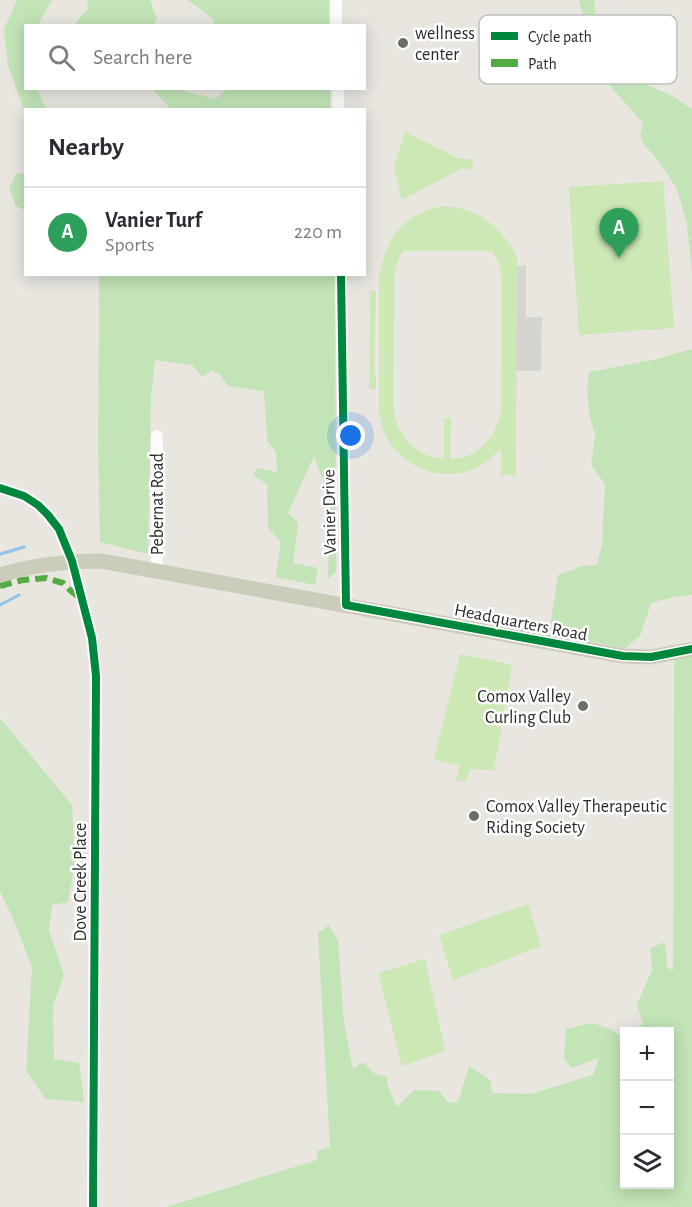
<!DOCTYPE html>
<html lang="en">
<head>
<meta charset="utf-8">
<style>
  body { margin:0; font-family:"Alegreya Sans",sans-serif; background:#f7f7f7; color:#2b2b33 }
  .controls { position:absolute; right:18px; bottom:18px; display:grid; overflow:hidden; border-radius:0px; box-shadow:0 3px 15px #0003 }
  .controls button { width:54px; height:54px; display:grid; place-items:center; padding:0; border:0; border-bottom:2px solid #e1e1e2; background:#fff; color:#2b2b33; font:30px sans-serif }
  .you { position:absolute; left:351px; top:436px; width:21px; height:21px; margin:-15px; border:4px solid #fff; border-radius:50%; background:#1a73e8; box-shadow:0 0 0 9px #1a73e833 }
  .badge { display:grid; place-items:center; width:39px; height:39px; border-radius:50%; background:#6c6c69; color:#fff; font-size:20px; font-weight:700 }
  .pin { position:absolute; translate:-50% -50px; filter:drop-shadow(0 2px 3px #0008) }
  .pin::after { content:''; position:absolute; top:32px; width:21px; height:18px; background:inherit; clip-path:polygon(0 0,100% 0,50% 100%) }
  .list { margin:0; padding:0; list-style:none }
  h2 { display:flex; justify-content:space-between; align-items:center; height:78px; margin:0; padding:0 24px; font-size:26px }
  h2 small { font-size:20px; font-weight:400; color:#7c7c81 }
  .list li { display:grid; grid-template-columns:39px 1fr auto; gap:18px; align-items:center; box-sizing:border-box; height:90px; padding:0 24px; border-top:2px solid #e1e1e2 }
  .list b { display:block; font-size:22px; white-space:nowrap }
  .list p { margin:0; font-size:20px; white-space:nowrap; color:#7c7c81 }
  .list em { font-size:20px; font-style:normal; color:#7c7c81 }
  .icon { flex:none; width:33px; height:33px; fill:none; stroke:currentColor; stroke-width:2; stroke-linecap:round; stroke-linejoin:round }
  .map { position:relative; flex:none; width:692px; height:1207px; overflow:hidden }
  .search { position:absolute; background:#fff; box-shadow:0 3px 15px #0003; left:24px; top:24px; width:342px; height:66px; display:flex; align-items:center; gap:15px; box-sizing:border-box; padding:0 21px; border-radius:0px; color:#7c7c81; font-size:22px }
  .panel { position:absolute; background:#fff; box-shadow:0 3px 15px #0003; left:24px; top:108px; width:342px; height:168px; border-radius:0px }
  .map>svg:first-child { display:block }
</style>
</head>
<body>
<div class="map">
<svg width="692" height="1207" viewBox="0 0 692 1207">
  <rect width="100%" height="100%" fill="#e8e6df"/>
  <g fill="#c2e4b7">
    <path d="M17,0H52L38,25L26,26V88L37,89L46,109L26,110L25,112L8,66L4,29Z"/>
    <path d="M87,0H150L157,19L153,25H74L88,9Z"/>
    <path d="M188,0H329V25H213L214,20Z"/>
    <path d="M579,0H594L597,33L587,37Z"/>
    <path d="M604,56L625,67L634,76L645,84L672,96L692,109V275L687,224L677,189L661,164L644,144L640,136L643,123L604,79C600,70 598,64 604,56Z"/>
    <path d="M152,89H178L188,92L215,99L227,89H330V109H171Z"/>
    <path d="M17,173L25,174V210L16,206L9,188Z"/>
    <path d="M99,275H335L336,572L328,579L330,499L314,456L288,513L298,523L293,563L318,568L315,585L276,577L281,542L268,528L267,484L254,476L256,468L277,472L276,452L267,441L264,391L228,386L222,377L213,370L202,377L192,365L155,360L151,396L148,554L100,542L98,449Z"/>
    <path d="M692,349V595L673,597L651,603L640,636L625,648L549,634L558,575L582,566L597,565L602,544L605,484L591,465L595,436L590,417L587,390L589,372L657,359Z"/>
    <path d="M692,649V1207H166L317,1160V1151L330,1147L318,933L329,925L338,941L344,1023L353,1069L363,1062L375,1074L387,1077V1084L397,1107L414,1090L439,1091L448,1103L458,1102L469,1066L490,1080L492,1093L531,1094L593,1075L599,1058L572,1068L564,1059L566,1029L592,1023L608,1028L623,1037L624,1036V1184H670V1032L632,1031L643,1024L637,1005L652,970L650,948L665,942L667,967L673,971L674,654Z"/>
    <path d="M0,718L72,805L75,864L68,902L52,905L49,930L64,975L53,1005L54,1059L79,1063L84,1102L46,1099L26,1071L32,968L15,923L0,891Z"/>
  </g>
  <g fill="#cbe8b5" fill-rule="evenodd">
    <path d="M405,132L460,159H470L473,162V166L470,169L466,170L462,168L402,200L394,167Z"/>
    <path d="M663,181L674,328L579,335L569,187Z"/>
    <path d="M443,206C478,208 500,226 517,256L516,475H501V449C492,457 484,464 474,469C442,482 405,469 388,439C383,431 381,422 379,412V279C384,240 403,214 443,206ZM403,251H492L499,264L502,279L501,414C495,438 476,460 450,459L451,418H444V459C414,456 395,434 393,405L394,277L398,260Z"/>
    <path d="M369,291H376L374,375H376V389H369L370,306Z"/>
    <path d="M460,654L512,665L494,770L470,769L466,781H456L460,765L434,760Z"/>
    <path d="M528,904L541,946L453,980L439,935Z"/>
    <path d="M425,959L445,1051L402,1066L378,973Z"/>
  </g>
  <path fill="#d6d4ce" d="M526,265V317H542L541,371H516L517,266Z"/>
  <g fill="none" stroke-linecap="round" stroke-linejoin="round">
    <g stroke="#92c2ea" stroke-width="3">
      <path d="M0,554L24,547"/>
      <path d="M0,605L19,595"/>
    </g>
    <g stroke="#fcfbfa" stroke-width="12">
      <path d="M336,0V26"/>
      <path d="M338,88V110"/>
      <path d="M341,274L346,605"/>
      <path d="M0,488L24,496L38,505L48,515L59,529L72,561L92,638L96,676L93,1207"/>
      <path d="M157,572V436"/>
    </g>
    <path stroke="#ccb" stroke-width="15" d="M0,575C33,565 66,561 101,561L623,656L651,657L692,649"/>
    <path stroke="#53ab44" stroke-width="6" stroke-dasharray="12 6" stroke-linecap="butt" d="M0,586L23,580L46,578L63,583L72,592L81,598"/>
    <defs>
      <g id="cycleway">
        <path d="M341,274L346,605L623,656L651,657L692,649"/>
        <path d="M0,488L24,496L38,505L48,515L59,529L72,561L92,638L96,676L93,1207"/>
      </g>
    </defs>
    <use href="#cycleway" stroke="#fff" stroke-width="11"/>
    <use href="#cycleway" stroke="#00873e" stroke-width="8"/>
  </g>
  <g fill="#6c6c69" stroke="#fff" stroke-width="2">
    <circle cx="403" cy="43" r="6"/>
    <circle cx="583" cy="706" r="6"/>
    <circle cx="474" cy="816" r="6"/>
  </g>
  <g text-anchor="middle" stroke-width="5" stroke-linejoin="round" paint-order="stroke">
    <g font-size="18" fill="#2a2a2a" stroke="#fff" text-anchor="start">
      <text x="415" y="39">wellness<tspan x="415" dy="21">center</tspan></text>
      <text x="571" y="702" text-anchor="end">Comox Valley<tspan x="571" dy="21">Curling Club</tspan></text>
      <text x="486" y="812">Comox Valley Therapeutic<tspan x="486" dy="21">Riding Society</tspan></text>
    </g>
    <g font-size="18" fill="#2a2a2a" stroke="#fff">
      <text transform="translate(157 504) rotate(-90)" y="6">Pebernat Road</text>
      <text transform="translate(329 512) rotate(-91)" y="6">Vanier Drive</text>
      <text transform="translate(521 622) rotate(11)" y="6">Headquarters Road</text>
      <text transform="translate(80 882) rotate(-90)" y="6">Dove Creek Place</text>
    </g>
  </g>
  <rect x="479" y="15" width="198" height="69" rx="9" fill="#fff" stroke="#bfbfbf" stroke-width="1.5"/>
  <rect x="491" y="32" width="27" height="8" fill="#00873e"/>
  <rect x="491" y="59" width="27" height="8" fill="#53ab44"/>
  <g font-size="16" fill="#2a2a2a">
    <text x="528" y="42">Cycle path</text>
    <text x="528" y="69">Path</text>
  </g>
</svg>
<div class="controls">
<button>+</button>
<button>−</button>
<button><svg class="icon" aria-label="layers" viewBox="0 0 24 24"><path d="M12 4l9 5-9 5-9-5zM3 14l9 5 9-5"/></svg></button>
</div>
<div class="you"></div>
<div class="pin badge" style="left:619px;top:258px;background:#2e9e5b">A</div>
<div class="search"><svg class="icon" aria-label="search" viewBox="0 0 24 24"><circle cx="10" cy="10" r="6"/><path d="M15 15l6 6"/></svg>Search here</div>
<section class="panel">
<h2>Nearby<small></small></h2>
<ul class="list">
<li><span class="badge" style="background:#2e9e5b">A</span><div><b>Vanier Turf</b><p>Sports</p></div><em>220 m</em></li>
</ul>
</section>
</div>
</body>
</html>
